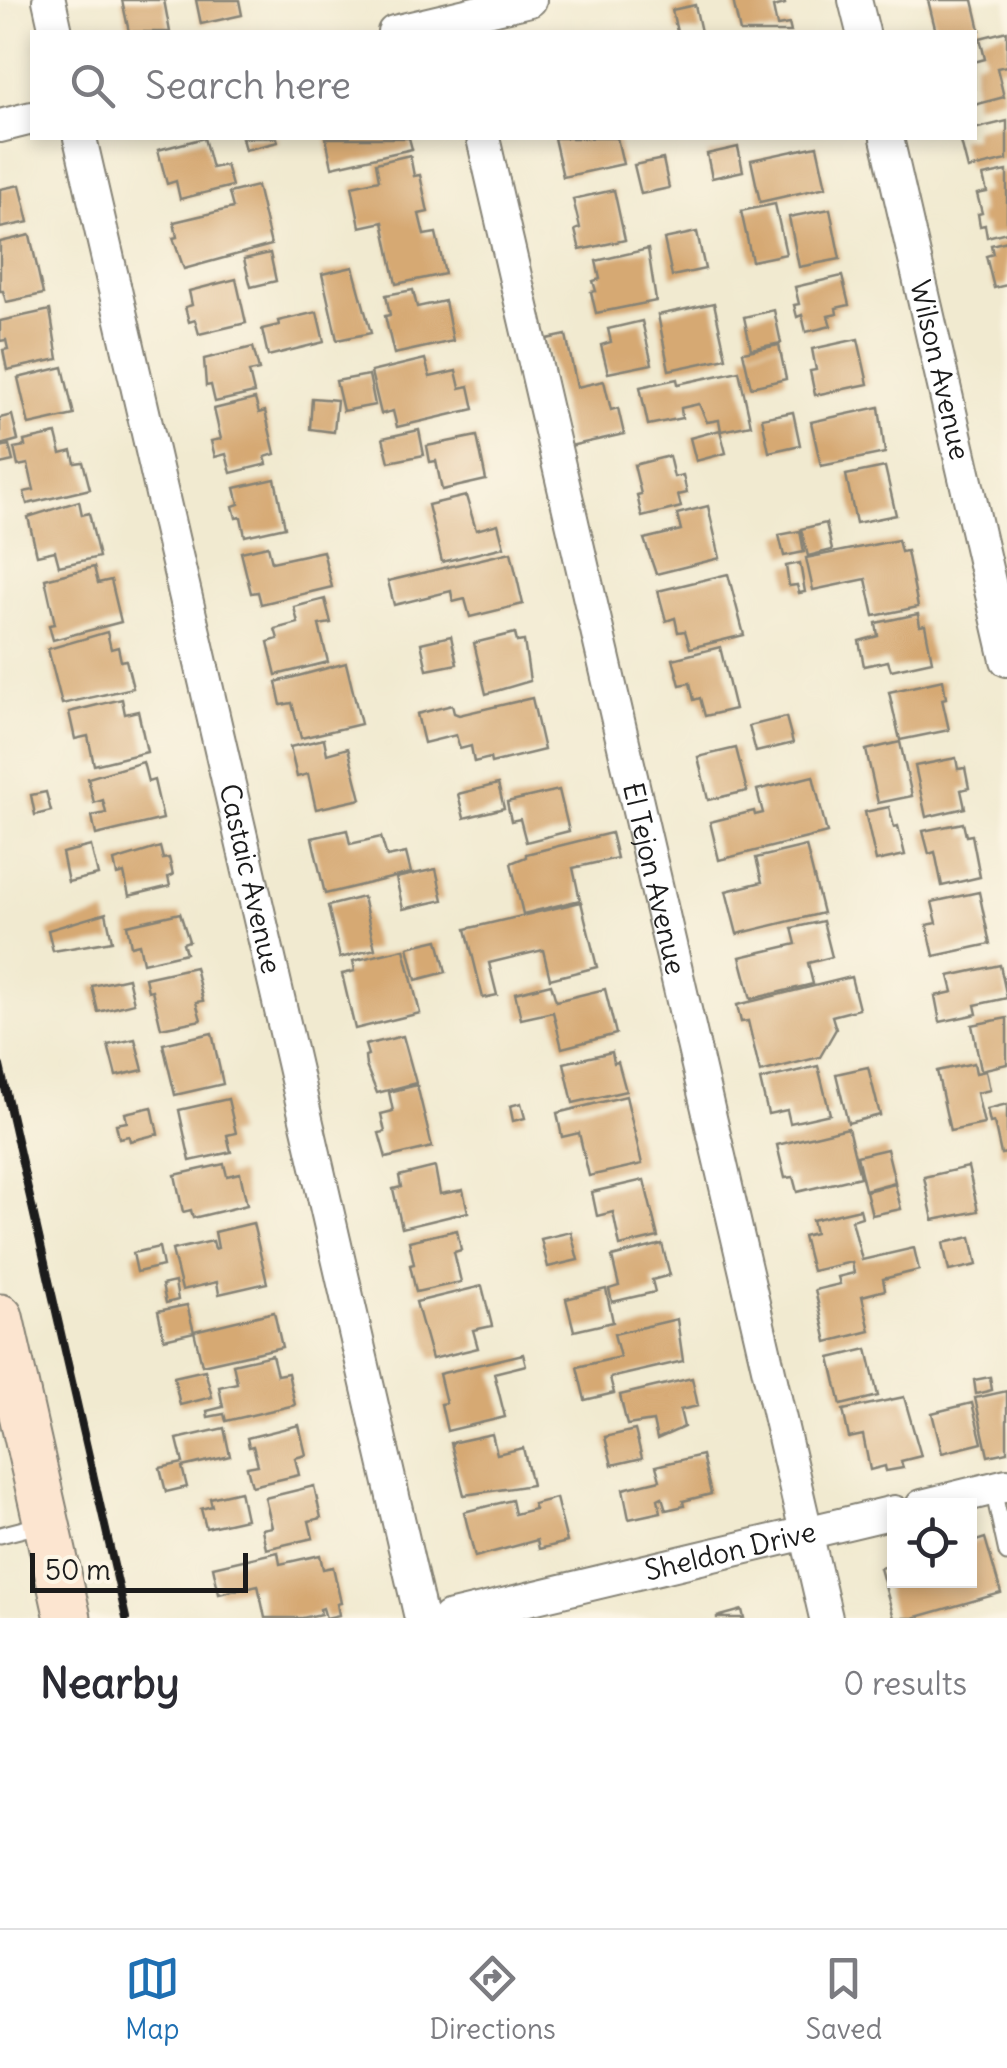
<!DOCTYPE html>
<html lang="en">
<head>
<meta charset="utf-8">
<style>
  body { margin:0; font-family:Delius,sans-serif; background:#f2f2f3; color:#2b2b33 }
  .controls { position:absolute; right:30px; bottom:30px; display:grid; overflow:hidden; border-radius:0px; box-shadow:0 5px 15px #0003 }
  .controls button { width:90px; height:90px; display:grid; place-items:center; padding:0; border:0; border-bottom:2px solid #e1e1e2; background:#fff; color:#2b2b33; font:50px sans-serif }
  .scale { position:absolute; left:30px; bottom:25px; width:218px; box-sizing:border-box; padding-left:10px; border:5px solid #1c1c1c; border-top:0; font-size:28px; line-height:35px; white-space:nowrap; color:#1c1c1c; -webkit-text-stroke:8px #fcf5e5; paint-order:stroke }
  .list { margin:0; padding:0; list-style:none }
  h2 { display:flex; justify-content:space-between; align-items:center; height:130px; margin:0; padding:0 40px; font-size:42px }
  h2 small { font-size:32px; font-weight:400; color:#7c7c81 }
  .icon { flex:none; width:55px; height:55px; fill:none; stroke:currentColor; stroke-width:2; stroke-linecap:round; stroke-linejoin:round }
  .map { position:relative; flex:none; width:1007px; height:1618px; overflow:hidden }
  .search { position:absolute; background:#fff; box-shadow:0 5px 15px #0003; left:30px; right:30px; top:30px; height:110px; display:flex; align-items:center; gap:25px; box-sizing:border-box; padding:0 35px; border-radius:0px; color:#7c7c81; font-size:38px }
  .sheet { height:310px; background:#fff }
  nav { display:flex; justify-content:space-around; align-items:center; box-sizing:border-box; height:140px; border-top:2px solid #e1e1e2; background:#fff; font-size:28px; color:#7c7c81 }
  nav a { display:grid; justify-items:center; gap:5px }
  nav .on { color:#1f6fb2 }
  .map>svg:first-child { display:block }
</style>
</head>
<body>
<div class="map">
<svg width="1007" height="1618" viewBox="0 0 1007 1618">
  <rect width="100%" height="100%" fill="#fcf5e5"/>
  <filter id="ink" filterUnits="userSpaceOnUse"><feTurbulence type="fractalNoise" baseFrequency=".01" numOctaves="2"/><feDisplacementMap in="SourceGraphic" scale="20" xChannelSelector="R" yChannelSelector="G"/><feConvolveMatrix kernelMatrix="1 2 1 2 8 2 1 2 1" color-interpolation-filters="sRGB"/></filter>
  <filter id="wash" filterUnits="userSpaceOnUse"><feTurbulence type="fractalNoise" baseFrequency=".0048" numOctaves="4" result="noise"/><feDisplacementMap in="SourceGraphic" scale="40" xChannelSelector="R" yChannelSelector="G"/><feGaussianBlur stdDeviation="2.25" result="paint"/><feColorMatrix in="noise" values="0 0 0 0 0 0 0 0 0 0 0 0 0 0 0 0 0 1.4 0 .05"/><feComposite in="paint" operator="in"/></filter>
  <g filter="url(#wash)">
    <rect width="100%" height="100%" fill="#f1ead0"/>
    <g id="blocks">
      <g fill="#d6a973">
        <path d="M122,0H164L170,32H129Z"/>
        <path d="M196,0H239L242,15L201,24Z"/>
        <path d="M733,0H784L785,4L773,7L777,26L789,24L791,32H740Z"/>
        <path d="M928,0H973L980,30L936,32Z"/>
        <path d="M695,5L701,32H677L672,10Z"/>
        <path d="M1007,31V66L997,68L1004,97L974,105V62L985,59L980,38Z"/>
        <path d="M1007,121V160L968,169L960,138H974V129Z"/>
        <path d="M204,138L212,168L226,165L232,186L180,199L176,181L167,184L158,150Z"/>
        <path d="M242,138H277L278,142L245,150Z"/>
        <path d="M326,138H409L412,149L332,167Z"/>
        <path d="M554,138H617L623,164L563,177Z"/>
        <path d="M817,146L826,187L760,202L751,160Z"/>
        <path d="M738,147L743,171L712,178L707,154Z"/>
        <path d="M410,155L414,176L420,175L428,212L419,214L424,235L436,233L445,274L396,284L383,222L360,227L352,186L379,180L376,163Z"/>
        <path d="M663,159L669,188L641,194L634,165Z"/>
        <path d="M1007,171V232L987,237L985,225L980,226L978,214L982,213L977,194L987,192L983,176Z"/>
        <path d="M20,185L29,222L0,228V189Z"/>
        <path d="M257,186L271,245L184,269L173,238L177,237L174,222L233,208L229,193Z"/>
        <path d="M614,190L625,240L580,250L575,230L580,228L573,199Z"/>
        <path d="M775,204L786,254L752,261L741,211Z"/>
        <path d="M830,209L840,259L799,267L789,217Z"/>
        <path d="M697,232L705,269L672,276L664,239Z"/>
        <path d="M30,235L43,294L6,302L3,291H0V242Z"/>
        <path d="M1007,241V285L994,288L986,256L993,254L991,245Z"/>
        <path d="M648,249L656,301L596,313L591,292L596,291L593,281L600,279L596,261Z"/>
        <path d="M270,253L276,281L251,287L244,259Z"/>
        <path d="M353,267L371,333L337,340L322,274Z"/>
        <path d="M842,276L849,305L836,308L837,314L828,316L831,326L806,332L802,315L797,317L794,305L799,304L795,287Z"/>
        <path d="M236,279L246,323L199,334L195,320L189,322L185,307L192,305L189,291Z"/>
        <path d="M413,290L417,307L445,301L453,341L394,354L385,316L390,315L386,295Z"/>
        <path d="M714,303L726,358L669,370L658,315Z"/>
        <path d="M50,310L58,359L7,370L3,350L8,349L6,340L0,341V321Z"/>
        <path d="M774,310L781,343L751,349L744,317Z"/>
        <path d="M317,312L324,342L268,356L262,329L279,325L278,321Z"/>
        <path d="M642,321L652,364L608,373L601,345L611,342L608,329Z"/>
        <path d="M566,335L577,387L604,381L611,410L618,408L624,434L570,446L547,339Z"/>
        <path d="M858,339L868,384L815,395L810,371L816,370L812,349Z"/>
        <path d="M779,345L786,379L751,387L743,352Z"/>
        <path d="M253,347L259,370L249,372L254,393L215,402L211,385L206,386L204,359Z"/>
        <path d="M425,359L430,377L456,371L460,388L469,386L474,409L397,427L393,411L381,414L371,372Z"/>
        <path d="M63,367L74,415L29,425L18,378Z"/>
        <path d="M739,371L751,425L721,431L719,420L707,422L699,404L681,408L682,418L648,425L640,387L677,379L678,384Z"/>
        <path d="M369,375L375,405L343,411L336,381Z"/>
        <path d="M312,398L337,400L334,432L310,429Z"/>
        <path d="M255,399L259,413L265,411L275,454L265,457L267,464L231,473L226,454L215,457L211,441L221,439L214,409Z"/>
        <path d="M879,407L885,453L821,466L811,422Z"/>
        <path d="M793,412L800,445L769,452L762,418Z"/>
        <path d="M12,415L18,440L0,445V418Z"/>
        <path d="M419,430L424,455L389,462L383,438Z"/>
        <path d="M720,430L726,453L696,461L690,438Z"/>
        <path d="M56,434L61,454L72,451L75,463L83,462L90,489L27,504L24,492L34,490L28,464L18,466L14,448L25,446L24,441Z"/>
        <path d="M477,436L486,480L442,490L436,461L430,462L427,446Z"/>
        <path d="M9,445L13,461L0,464V447Z"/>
        <path d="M669,456L674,477L683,475L687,493L678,495L681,507L642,517L637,495L641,494L634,465Z"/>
        <path d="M885,467L896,515L856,523L846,475Z"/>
        <path d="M275,479L285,527L245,536L241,517L236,518L233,506L239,504L235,488Z"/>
        <path d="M466,496L476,530L498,524L504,547L442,562L428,505Z"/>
        <path d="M79,501L82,515L89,513L99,557L59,566L55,551L37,555L28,517Z"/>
        <path d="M708,506L720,558L656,574L644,539L681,530L677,514Z"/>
        <path d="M826,523L832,550L808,556L801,529Z"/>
        <path d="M800,531L804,552L784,556L779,535Z"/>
        <path d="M898,540L901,552L907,551L918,607L874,616L866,579L813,590L806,558Z"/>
        <path d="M268,546L272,562L323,551L332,587L261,604L258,592L251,593L241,552Z"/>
        <path d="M511,552L523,604L470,617L465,599L453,602L451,591L394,605L388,581Z"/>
        <path d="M800,563L805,592L799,593L797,585L789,586L786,566Z"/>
        <path d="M94,567L98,583L111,580L121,622L53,640L49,625L55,624L45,579Z"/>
        <path d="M728,574L744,635L690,648L685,631L678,632L675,618L666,621L658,591Z"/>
        <path d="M325,599L331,623L319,625L328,662L276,675L268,642L278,639L275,629L298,623L294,607Z"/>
        <path d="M918,614L920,626L925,625L932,661L891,670L888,661L864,666L859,641L878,636L876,623Z"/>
        <path d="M107,632L111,649L118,647L121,661L126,660L133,688L62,704L48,649Z"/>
        <path d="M515,633L517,642L524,641L530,681L486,694L474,643Z"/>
        <path d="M451,636L457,664L427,670L421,643Z"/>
        <path d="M720,647L735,709L705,716L700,698L694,700L690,683L680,685L673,659Z"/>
        <path d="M346,663L361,724L301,738L292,703L281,705L276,682Z"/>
        <path d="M943,680L946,698L942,699L949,730L900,740L889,692Z"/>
        <path d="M532,698L544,750L491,763L490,758L474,762L471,746L460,749L456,735L424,743L417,714L452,705L454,713L459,715Z"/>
        <path d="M122,699L125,714L138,711L147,752L94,765L88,736L75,739L69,712Z"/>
        <path d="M786,717L793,743L756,752L749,726Z"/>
        <path d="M324,739L327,754L348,748L361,799L316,809L308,774L297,777L290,747Z"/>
        <path d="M900,742L912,796L878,803L866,750Z"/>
        <path d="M736,748L747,791L708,800L698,757Z"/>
        <path d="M956,758L958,769L965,768L969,788L961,790L965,808L926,817L915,766Z"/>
        <path d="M143,762L148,782L154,780L163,819L96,835L92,816L106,813L103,800L94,803L88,778Z"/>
        <path d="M813,776L827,833L719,860L710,822L754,811L755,815L763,813L757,790Z"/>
        <path d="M498,784L504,808L464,818L458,794Z"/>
        <path d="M559,790L569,831L526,842L520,819L511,821L507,802Z"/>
        <path d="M46,792L51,811L35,815L31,795Z"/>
        <path d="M889,807L894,827L898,826L905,855L876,861L865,812Z"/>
        <path d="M963,823L966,836L972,835L980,877L942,886L935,852L929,854L923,831Z"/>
        <path d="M347,830L350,844L381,837L387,857L406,853L411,873L325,894L312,838Z"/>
        <path d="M611,833L617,858L573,868L580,900L523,914L511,863L526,857V854Z"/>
        <path d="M91,846L98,875L68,882L62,853Z"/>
        <path d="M806,846L823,913L737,934L726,891L762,882L756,858Z"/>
        <path d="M160,847L163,859L169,858L173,875L168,877L170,886L129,896L124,873L117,875L114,861Z"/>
        <path d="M436,869L443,900L403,909L396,878Z"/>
        <path d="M979,892L990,944L934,956L927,925L937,923L932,902Z"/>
        <path d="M363,897L375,949L340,958L328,906Z"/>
        <path d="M581,902L597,967L550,979L543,950L489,963L497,995L483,998L466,929Z"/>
        <path d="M106,913L112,941L53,951L48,930Z"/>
        <path d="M180,913L189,941L183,943L186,953L143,963L139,944L131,946L127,925Z"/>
        <path d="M823,921L832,957L808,963L813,984L751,999L740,957L796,944L792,928Z"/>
        <path d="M438,940L446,972L416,980L408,947Z"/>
        <path d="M404,949L420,1013L355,1029L342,974L355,971L353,961Z"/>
        <path d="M1000,965L1007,998L975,1005L977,1014L940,1022L935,996L953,992L949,976Z"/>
        <path d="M195,967L203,1001L196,1002L201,1020L161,1028L152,990L148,991L145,978Z"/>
        <path d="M851,977L859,1009L832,1016L836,1029L820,1057L760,1072L748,1021L741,1022L737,1005Z"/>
        <path d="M128,978L134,1003L98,1012L92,986Z"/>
        <path d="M551,984L556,1001L605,989L616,1034L562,1048L553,1012L521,1019L515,993Z"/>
        <path d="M1007,1018V1064L981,1070L972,1025Z"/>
        <path d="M212,1033L223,1084L175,1095L163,1044Z"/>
        <path d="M403,1036L416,1083L377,1093L366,1066L365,1056L368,1055L365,1045Z"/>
        <path d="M135,1039L143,1070L116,1076L108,1045Z"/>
        <path d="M612,1052L614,1063L618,1062L626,1091L573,1103L564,1063Z"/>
        <path d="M974,1063L976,1073L986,1071L990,1090L977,1093L984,1124L950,1131L937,1071Z"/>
        <path d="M818,1066L830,1114L790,1123L787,1110L768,1114L760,1080Z"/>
        <path d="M868,1067L880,1115L848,1123L836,1074Z"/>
        <path d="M417,1085L432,1147L386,1158L379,1133L385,1132L381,1114L393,1111L389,1092Z"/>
        <path d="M626,1096L642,1164L589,1176L579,1133L562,1137L557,1113Z"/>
        <path d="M228,1099L236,1133L227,1135L231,1152L190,1161L179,1110Z"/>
        <path d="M521,1103L525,1118L513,1121L510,1106Z"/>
        <path d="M1007,1104V1153L1001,1154L994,1122L990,1123L987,1109Z"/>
        <path d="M152,1107L158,1134L130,1141L129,1136L119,1138L116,1124L127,1122L125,1113Z"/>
        <path d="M848,1128L860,1177L797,1192L793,1177L785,1178L777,1145Z"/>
        <path d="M887,1149L895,1182L865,1190L857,1156Z"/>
        <path d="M224,1164L227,1176L240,1173L247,1205L193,1218L191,1210L183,1212L175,1175Z"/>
        <path d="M435,1167L440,1194L463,1190L468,1212L402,1228L393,1189L401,1187L399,1176Z"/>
        <path d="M968,1167L978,1211L933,1220L924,1177Z"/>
        <path d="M644,1180L658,1237L620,1246L613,1212L597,1216L592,1192Z"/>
        <path d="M895,1184L901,1209L872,1215L866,1191Z"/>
        <path d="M860,1209L862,1217L852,1220L862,1260L914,1248L919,1270L883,1279L885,1290L862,1296L870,1331L827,1342L815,1290L840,1284L838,1277L854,1273L852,1262L812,1271L803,1236L815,1233L812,1220Z"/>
        <path d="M253,1223L267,1283L219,1294L217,1282L182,1290L172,1250L213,1241L215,1249L218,1248L215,1232Z"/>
        <path d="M457,1230L461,1250L454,1252L461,1282L416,1292L410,1265L414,1264L409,1241Z"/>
        <path d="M571,1232L578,1260L548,1267L541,1239Z"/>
        <path d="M971,1237L977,1265L949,1271L943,1243Z"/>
        <path d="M662,1244L670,1275L652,1280L655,1292L612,1302L609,1289L619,1286L612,1257Z"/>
        <path d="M159,1247L163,1266L137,1272L133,1253Z"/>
        <path d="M175,1282L178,1300L166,1303L162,1285Z"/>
        <path d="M482,1286L492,1326L473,1330L478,1348L432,1359L416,1302Z"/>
        <path d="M606,1289L613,1322L574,1331L566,1299Z"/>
        <path d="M187,1305L194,1332L164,1339L158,1311Z"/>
        <path d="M274,1312L282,1347L202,1365L194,1331Z"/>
        <path d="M677,1319L683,1361L610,1378L614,1393L585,1400L577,1367L620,1357L614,1334Z"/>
        <path d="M867,1349L878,1396L841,1405L830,1358Z"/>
        <path d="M523,1354L526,1365L494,1373L505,1417L447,1431L441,1404L446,1403L439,1374Z"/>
        <path d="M272,1355L277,1375L288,1373L295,1405L226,1421L224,1414L208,1417L207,1411L223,1407L219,1387L237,1383L233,1364Z"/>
        <path d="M205,1370L212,1397L180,1405L174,1377Z"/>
        <path d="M990,1377L992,1390L976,1394L974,1380Z"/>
        <path d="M692,1378L698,1406L680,1410L684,1427L657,1439L653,1421L627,1425L620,1395Z"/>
        <path d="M1007,1391V1452L988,1456L975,1398Z"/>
        <path d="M904,1397L921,1456L901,1461L903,1468L886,1471L885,1466L870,1470L863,1435L849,1438L843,1410Z"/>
        <path d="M972,1403L982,1443L942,1453L932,1413Z"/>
        <path d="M299,1425L306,1455L295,1458L299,1475L252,1486L247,1467L258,1465L253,1446L249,1447L247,1438Z"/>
        <path d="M224,1428L230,1456L182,1467L187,1487L166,1492L160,1468L183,1463L177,1439Z"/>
        <path d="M635,1430L642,1458L612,1465L605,1437Z"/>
        <path d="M492,1434L497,1454L523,1448L532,1485L464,1495L451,1443Z"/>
        <path d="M702,1455L711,1494L683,1501L684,1506L666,1510L662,1497L658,1499L661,1512L629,1519L623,1489L660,1480L656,1466Z"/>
        <path d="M314,1486L321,1518L309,1521L313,1538L266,1549L262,1529L272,1527L265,1498Z"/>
        <path d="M240,1491L246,1519L206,1528L201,1509L212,1506L210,1498Z"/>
        <path d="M556,1498L567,1542L539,1549L537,1540L475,1557L464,1512L512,1500L515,1514L535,1509L533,1504Z"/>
        <path d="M985,1538L1001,1593L913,1618H894L880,1568L894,1564V1580H970V1543Z"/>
        <path d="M278,1552L280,1564L320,1555L323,1569L333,1567L341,1603L337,1604L339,1615L326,1618L323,1608L320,1609L321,1614L302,1618H265L258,1585L219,1594L213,1567Z"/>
        <path d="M742,1610L744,1618H717V1617Z"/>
      </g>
    </g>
  </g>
  <g filter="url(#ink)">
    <use href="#blocks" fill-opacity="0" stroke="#868376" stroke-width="2.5"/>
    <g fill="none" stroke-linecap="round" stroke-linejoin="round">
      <defs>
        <g id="lane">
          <path d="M993,1489L1007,1553"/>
          <path d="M0,1535L43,1524"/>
        </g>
        <g id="street">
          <path d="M49,0L56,32"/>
          <path d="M855,0L863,32"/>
          <path d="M394,32L530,0"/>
          <path d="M0,126L32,118"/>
          <path id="s1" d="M80,138L421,1618"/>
          <path id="s2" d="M483,138L826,1618"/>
          <path id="s3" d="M887,138L1007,660"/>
          <path d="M922,1506L1007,1485"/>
          <path id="s4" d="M448,1618L894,1512"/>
        </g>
        <path id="secondary" d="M0,1317L68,1618"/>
      </defs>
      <use href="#lane" stroke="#868376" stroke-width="19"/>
      <use href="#street" stroke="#868376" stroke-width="36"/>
      <use href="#secondary" stroke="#868376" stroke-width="49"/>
      <use href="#lane" stroke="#fff" stroke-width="15"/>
      <use href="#street" stroke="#fff" stroke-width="32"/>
      <use href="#secondary" stroke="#fce5d0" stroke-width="45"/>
      <path stroke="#1c1c1c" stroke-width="8" d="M0,1066L126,1618"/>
    </g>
  </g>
  <g text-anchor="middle" stroke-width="9" stroke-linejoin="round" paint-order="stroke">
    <g font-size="28" fill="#1c1c1c" stroke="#fcf5e5">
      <text dy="10" stroke="none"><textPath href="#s3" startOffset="238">Wilson Avenue</textPath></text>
      <text dy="10" stroke="none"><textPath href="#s1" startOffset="760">Castaic Avenue</textPath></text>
      <text dy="10" stroke="none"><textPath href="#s2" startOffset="760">El Tejon Avenue</textPath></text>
      <text dy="10" stroke="none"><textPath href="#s4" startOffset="290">Sheldon Drive</textPath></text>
    </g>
  </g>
</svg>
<div class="controls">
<button><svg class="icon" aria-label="locate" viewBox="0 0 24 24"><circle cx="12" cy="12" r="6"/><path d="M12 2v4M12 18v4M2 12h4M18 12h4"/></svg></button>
</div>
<div class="scale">50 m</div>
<div class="search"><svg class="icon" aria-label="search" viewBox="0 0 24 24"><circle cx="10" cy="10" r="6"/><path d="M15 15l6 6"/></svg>Search here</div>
</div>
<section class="sheet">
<h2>Nearby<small>0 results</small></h2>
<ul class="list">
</ul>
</section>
<nav>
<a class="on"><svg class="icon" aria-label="map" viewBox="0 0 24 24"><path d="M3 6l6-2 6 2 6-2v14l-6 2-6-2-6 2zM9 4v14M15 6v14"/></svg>Map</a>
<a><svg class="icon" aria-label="directions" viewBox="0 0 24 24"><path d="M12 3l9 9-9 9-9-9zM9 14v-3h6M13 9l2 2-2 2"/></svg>Directions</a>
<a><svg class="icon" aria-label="saved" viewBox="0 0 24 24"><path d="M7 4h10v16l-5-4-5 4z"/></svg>Saved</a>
</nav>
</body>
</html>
